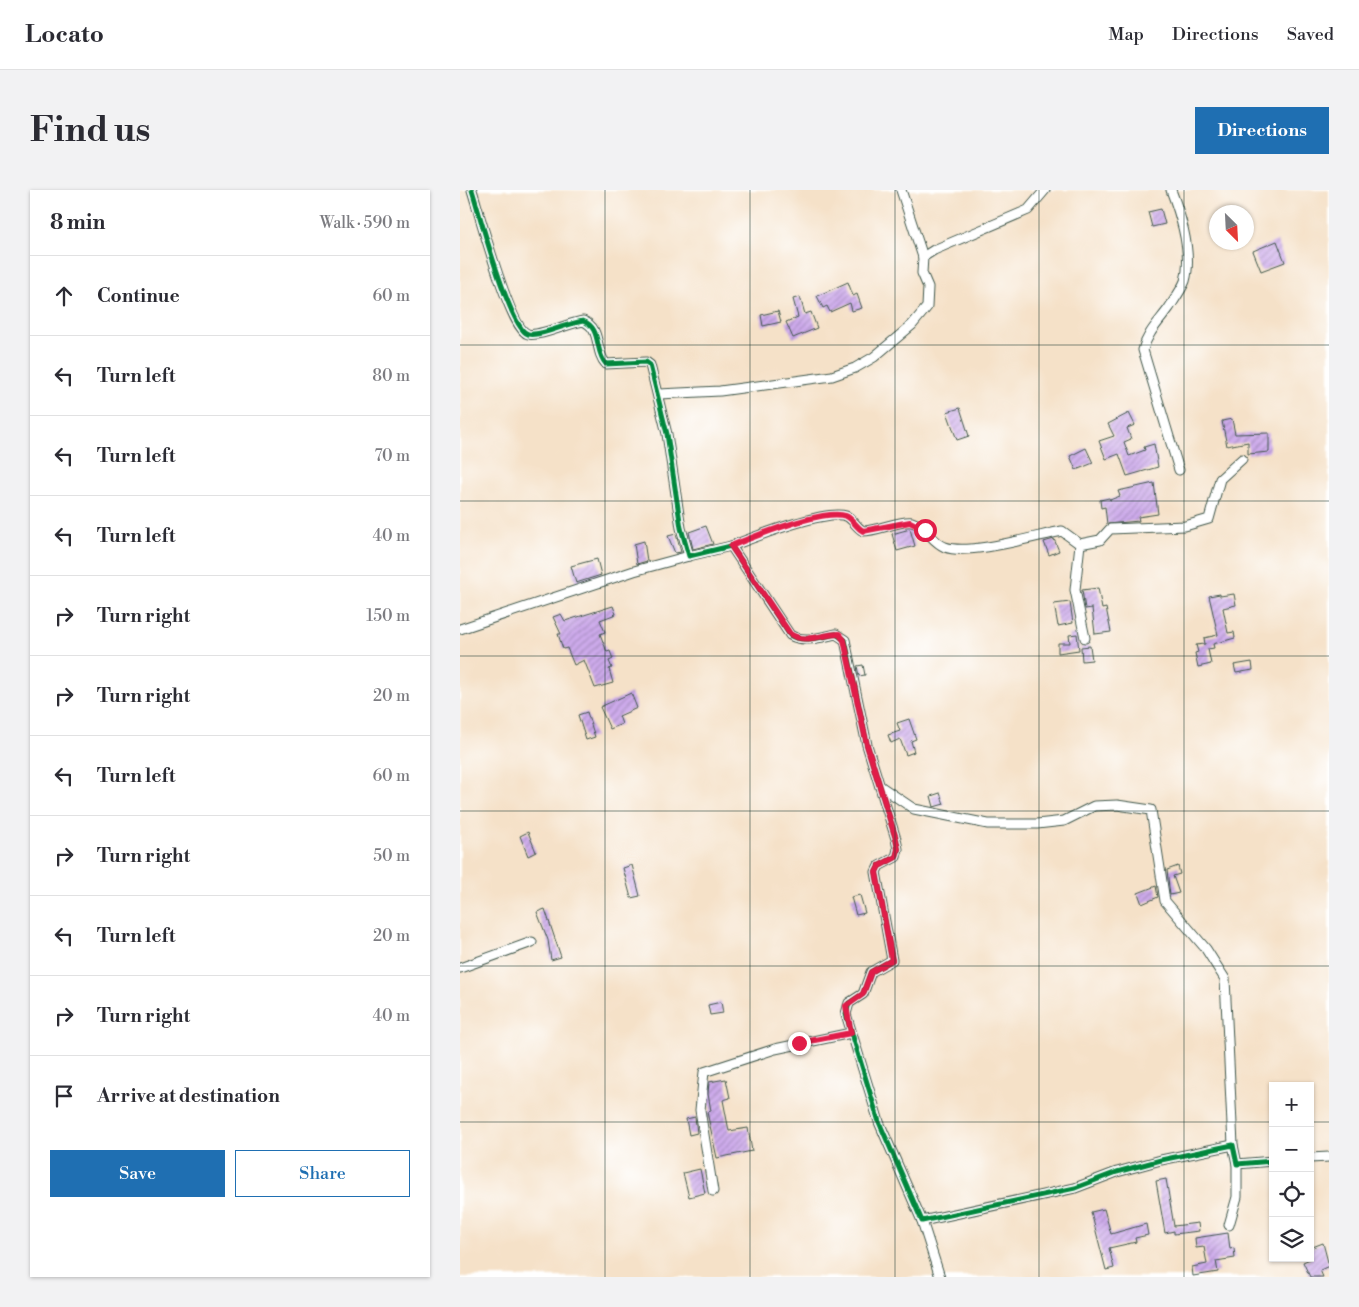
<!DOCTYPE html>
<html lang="en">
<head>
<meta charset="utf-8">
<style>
  body { margin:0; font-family:"Libre Bodoni",serif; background:#f2f2f3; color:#2b2b33 }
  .controls { position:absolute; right:15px; bottom:15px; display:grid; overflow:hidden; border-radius:0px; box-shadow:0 1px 4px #0004 }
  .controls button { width:45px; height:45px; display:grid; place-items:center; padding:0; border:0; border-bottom:1px solid #e1e1e2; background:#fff; color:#2b2b33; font:25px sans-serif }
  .compass { position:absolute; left:749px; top:15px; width:45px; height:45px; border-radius:50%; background:#fff; box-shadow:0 1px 4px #0004; rotate:156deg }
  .stop { position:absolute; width:15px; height:15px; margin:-11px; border:4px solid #e11d48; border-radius:50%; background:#fff }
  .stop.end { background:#e11d48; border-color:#fff; box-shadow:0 1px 5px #0008 }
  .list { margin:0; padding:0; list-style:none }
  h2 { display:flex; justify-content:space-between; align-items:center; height:65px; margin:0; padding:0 20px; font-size:21px }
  h2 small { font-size:16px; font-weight:400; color:#7c7c81 }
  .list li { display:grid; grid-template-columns:32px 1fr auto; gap:15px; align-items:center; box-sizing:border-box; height:80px; padding:0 20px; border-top:1px solid #e1e1e2 }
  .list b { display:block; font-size:19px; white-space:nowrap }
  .list em { font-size:16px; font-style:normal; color:#7c7c81 }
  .actions { display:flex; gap:10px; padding:15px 20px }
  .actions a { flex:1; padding:11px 0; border:1px solid #1f6fb2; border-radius:0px; text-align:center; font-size:18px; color:#1f6fb2 }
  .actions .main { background:#1f6fb2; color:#fff }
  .icon { flex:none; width:28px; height:28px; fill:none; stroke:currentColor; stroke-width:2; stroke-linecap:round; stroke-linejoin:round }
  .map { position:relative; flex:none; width:869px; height:1087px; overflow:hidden; border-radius:0px }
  header { display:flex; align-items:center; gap:30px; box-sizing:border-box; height:70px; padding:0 25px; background:#fff; border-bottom:1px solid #e1e1e2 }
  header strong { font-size:24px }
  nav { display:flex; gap:28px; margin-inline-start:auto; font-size:18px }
  .intro { display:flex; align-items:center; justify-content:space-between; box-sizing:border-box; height:120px; padding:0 30px }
  h1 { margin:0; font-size:35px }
  .button { padding:12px 22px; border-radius:0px; background:#1f6fb2; color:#fff; font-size:18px; font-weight:700 }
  main { display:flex; gap:30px; padding:0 30px }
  aside { flex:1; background:#fff; border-radius:0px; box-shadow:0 1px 4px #0004 }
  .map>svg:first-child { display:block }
</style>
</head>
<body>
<header>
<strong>Locato</strong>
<nav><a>Map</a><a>Directions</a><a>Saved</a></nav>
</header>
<div class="intro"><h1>Find us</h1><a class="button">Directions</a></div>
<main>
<aside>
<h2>8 min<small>Walk · 590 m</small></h2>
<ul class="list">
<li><svg class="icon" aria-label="ahead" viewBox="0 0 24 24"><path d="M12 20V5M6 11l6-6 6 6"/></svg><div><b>Continue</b></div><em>60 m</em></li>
<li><svg class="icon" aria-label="left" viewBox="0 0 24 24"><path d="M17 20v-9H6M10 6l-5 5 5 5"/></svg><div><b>Turn left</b></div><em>80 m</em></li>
<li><svg class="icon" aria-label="left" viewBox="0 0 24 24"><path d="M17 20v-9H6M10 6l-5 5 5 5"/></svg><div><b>Turn left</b></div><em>70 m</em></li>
<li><svg class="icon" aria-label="left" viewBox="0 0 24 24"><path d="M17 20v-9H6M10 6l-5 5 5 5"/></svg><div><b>Turn left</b></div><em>40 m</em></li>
<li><svg class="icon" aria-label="right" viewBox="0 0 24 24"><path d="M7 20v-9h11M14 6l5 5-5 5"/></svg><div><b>Turn right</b></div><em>150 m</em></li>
<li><svg class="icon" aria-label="right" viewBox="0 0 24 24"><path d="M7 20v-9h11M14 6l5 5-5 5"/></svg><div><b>Turn right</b></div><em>20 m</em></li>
<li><svg class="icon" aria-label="left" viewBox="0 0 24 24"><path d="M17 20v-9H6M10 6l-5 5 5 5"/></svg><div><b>Turn left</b></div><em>60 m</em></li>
<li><svg class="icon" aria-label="right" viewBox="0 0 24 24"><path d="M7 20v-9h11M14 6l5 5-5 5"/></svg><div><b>Turn right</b></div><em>50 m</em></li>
<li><svg class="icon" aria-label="left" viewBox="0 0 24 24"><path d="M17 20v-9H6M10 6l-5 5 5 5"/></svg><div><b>Turn left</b></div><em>20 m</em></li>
<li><svg class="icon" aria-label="right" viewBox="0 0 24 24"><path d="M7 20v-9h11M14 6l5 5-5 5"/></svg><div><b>Turn right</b></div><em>40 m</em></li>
<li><svg class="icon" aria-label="arrive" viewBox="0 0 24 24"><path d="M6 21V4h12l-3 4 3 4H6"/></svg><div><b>Arrive at destination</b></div></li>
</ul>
<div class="actions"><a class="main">Save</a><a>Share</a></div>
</aside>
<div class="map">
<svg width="869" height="1087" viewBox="0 0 869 1087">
  <defs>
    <pattern id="building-hatch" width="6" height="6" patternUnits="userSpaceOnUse" patternTransform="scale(1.25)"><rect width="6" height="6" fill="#cdaaeb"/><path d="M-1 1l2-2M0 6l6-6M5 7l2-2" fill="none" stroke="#a68cbf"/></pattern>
  </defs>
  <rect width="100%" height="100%" fill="#fff"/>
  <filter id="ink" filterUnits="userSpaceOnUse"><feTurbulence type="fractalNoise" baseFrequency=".02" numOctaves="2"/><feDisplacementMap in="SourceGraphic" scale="10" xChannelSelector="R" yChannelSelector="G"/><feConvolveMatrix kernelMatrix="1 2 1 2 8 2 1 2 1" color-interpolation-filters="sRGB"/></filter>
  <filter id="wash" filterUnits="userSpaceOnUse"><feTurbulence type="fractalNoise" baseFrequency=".0096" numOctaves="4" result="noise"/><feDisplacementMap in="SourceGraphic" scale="20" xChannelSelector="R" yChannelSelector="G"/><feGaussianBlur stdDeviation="1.12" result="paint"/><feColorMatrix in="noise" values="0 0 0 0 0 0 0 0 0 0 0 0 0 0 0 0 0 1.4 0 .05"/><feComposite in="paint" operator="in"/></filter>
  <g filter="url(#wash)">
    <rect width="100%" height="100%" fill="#f5e1c8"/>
    <g id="blocks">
      <g fill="url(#building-hatch)">
        <path d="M701,19L705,34L692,37L688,22Z"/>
        <path d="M817,51L825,72L801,81L793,61Z"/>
        <path d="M388,92L393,106L397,104L402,118L392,121L390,113L370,122L367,116L363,118L357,106Z"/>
        <path d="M340,107L345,124L351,122L357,138L333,148L326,132L338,127L333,109Z"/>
        <path d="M318,121L321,132L303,136L301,125Z"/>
        <path d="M500,218L509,246L497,250L487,222Z"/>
        <path d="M669,223L675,235L667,238L671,249L664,252L669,266L685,260L684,257L694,254L698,277L667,286L659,264L646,269L639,251L654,246L648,234Z"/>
        <path d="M772,229L775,244L809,243V262L788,264V252L767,256L762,231Z"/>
        <path d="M626,258L633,273L616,280L610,266Z"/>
        <path d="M694,293L698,324L678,327L679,331L647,334L645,317L641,318L640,310L649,308L650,310L660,306L658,301Z"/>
        <path d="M246,336L253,354L233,359L229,342Z"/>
        <path d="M450,339L455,356L437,361L432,344Z"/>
        <path d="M216,344L221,362L215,363L208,346Z"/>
        <path d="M594,349L599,361L589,365L584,352Z"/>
        <path d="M184,351L187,371L177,374L174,354Z"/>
        <path d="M137,369L141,385L116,393L111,376Z"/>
        <path d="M638,398L642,419L646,418L651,442L635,444L632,418L625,419L622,400Z"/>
        <path d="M760,404V406L774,404L776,415L763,418L768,443L774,442L775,448L753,454L754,458L748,459L751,474L738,477L735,463L738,462L736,455L745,454L744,448L758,445L749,406Z"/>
        <path d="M610,412L613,433L598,436L594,414Z"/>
        <path d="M153,416L156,424L140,430L145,442L140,444L147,462L150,461L153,469L149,471L152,478L149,479L153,493L135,498L124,470L114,475L107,458L103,459L98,444H101L93,427L101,424L105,431Z"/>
        <path d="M617,444L619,460L598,463V453H610L609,445Z"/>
        <path d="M630,456L632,470L622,471L621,457Z"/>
        <path d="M792,472L793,480L776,483L774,475Z"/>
        <path d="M403,475L405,485L399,486L397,476Z"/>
        <path d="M171,503L177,518L159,526L162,534L150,539L140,517Z"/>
        <path d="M127,522L135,547L126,550L118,525Z"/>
        <path d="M449,529L456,549L451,551L454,562L446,565L440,549L431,553L428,545L440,541L437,533Z"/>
        <path d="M480,603L484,614L474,617L471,606Z"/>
        <path d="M68,642L76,662L68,666L60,646Z"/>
        <path d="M172,675L180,706L171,708L163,678Z"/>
        <path d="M718,676L720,684L713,686L719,703L710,705L707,680Z"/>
        <path d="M696,696L698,707L682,714L678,703Z"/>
        <path d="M400,705L405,723L396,725L391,707Z"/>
        <path d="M85,719L101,767L91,770L88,750L77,722Z"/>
        <path d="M261,812L263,823L250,825L248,815Z"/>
        <path d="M266,889L270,908L263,910L269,941L288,938L292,961L257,968L247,922L251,921L248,904L249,892Z"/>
        <path d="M235,927L237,943L229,945L226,929Z"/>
        <path d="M240,979L245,1003L229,1007L223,983Z"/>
        <path d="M706,989L714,1036L738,1033L739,1041L714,1044V1041L705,1043L696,991Z"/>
        <path d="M644,1019L651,1044L686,1034L688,1045L675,1048L676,1052L649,1058L654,1078L646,1080L631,1022Z"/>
        <path d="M768,1043L770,1059L774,1058L775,1068L756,1071L758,1082L733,1086L732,1077L747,1074L744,1057L736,1058L735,1048Z"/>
        <path d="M863,1053L869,1076L860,1080L863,1087H850L843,1072L850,1069V1058Z"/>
      </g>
    </g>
  </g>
  <g filter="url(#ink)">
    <use href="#blocks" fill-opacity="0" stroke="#3f564a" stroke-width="1"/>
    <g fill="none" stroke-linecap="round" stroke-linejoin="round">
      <defs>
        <g id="minor">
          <path d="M12,0C19,22 50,140 68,144C79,147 109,133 123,131C142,138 134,161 146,174L186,172L190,175L207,244L221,338L229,366L271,356L330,445C343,453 361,447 376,444L385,450L407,555L436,649L438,659L436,667L419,676L416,682L432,770L411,782L403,804L389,813L386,824L419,932L462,1031L615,998L657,982L701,970L773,955L777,974L813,971"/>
          <path d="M441,0L463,67"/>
          <path d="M711,0C721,26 733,63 725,91C722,99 714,110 709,118C699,132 687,143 683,160L719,280"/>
          <path d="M199,204L260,201L372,186L395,178L414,167L452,135L467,117L468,97L462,83L463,67L474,60L568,20L585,0"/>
          <path d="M620,354L615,400L625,448"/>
          <path d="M271,356C292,348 365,319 386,326C392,328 396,337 403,341C417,341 440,330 452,332C466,336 472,352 485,357C509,366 576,346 602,341L620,354L640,350L650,339L725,336L749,329L760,289L782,269"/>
          <path d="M0,439L174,381L229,366"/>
          <path d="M420,596L454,619L528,634H577L604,631L634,616L657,615L691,620L705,711L746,759L765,789L773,955"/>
          <path d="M0,778L72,752"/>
          <path d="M850,968L869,967"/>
          <path d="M253,1001L240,920L244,882L315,859L391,843"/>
          <path d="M462,1031L480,1087"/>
          <path d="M769,1035L777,1007V974"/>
        </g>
      </defs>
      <use href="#minor" stroke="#3f564a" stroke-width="11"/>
      <use href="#minor" stroke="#fff" stroke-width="9"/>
      <defs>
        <path id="cycleway" d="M12,0C19,22 50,140 68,144C79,147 109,133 123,131C142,138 134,161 146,174L186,172L190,175L207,244L221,338L229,366L271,356L330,445C343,453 361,447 376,444L385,450L407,555L436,649L438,659L436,667L419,676L416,682L432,770L411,782L403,804L389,813L386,824L419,932L462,1031L615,998L657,982L701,970L773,955L777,974L813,971"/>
      </defs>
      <use href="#cycleway" stroke="#fff" stroke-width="8"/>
      <use href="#cycleway" stroke="#00873e" stroke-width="5"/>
    </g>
  </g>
  <g fill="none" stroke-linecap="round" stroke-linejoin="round" filter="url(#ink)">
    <path stroke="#e11d48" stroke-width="6" d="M339,853L391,843L386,816L403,804L411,782L432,770L416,682L419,676L436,667L438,659L436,649L407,555L384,450L379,444C363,444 345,454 330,444L271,356C293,347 364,318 386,326C392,328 396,337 403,341L450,332L465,340"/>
  </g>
  <path fill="none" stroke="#1f3d34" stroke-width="1" stroke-opacity="0.55" d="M145,0V1087M290,0V1087M435,0V1087M579,0V1087M724,0V1087M0,155H869M0,311H869M0,466H869M0,621H869M0,776H869M0,932H813M850,932H869"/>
</svg>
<div class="controls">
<button>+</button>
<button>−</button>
<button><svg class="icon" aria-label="locate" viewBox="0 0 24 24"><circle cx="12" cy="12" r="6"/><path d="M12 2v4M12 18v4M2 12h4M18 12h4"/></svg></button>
<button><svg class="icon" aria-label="layers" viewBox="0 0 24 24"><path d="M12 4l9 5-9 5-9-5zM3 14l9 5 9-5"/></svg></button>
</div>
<svg class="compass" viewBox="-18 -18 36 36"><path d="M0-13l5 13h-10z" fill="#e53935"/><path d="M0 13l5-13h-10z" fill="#7c7c81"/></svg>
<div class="stop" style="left:465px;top:340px"></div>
<div class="stop end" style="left:339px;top:853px"></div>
</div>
</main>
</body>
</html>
